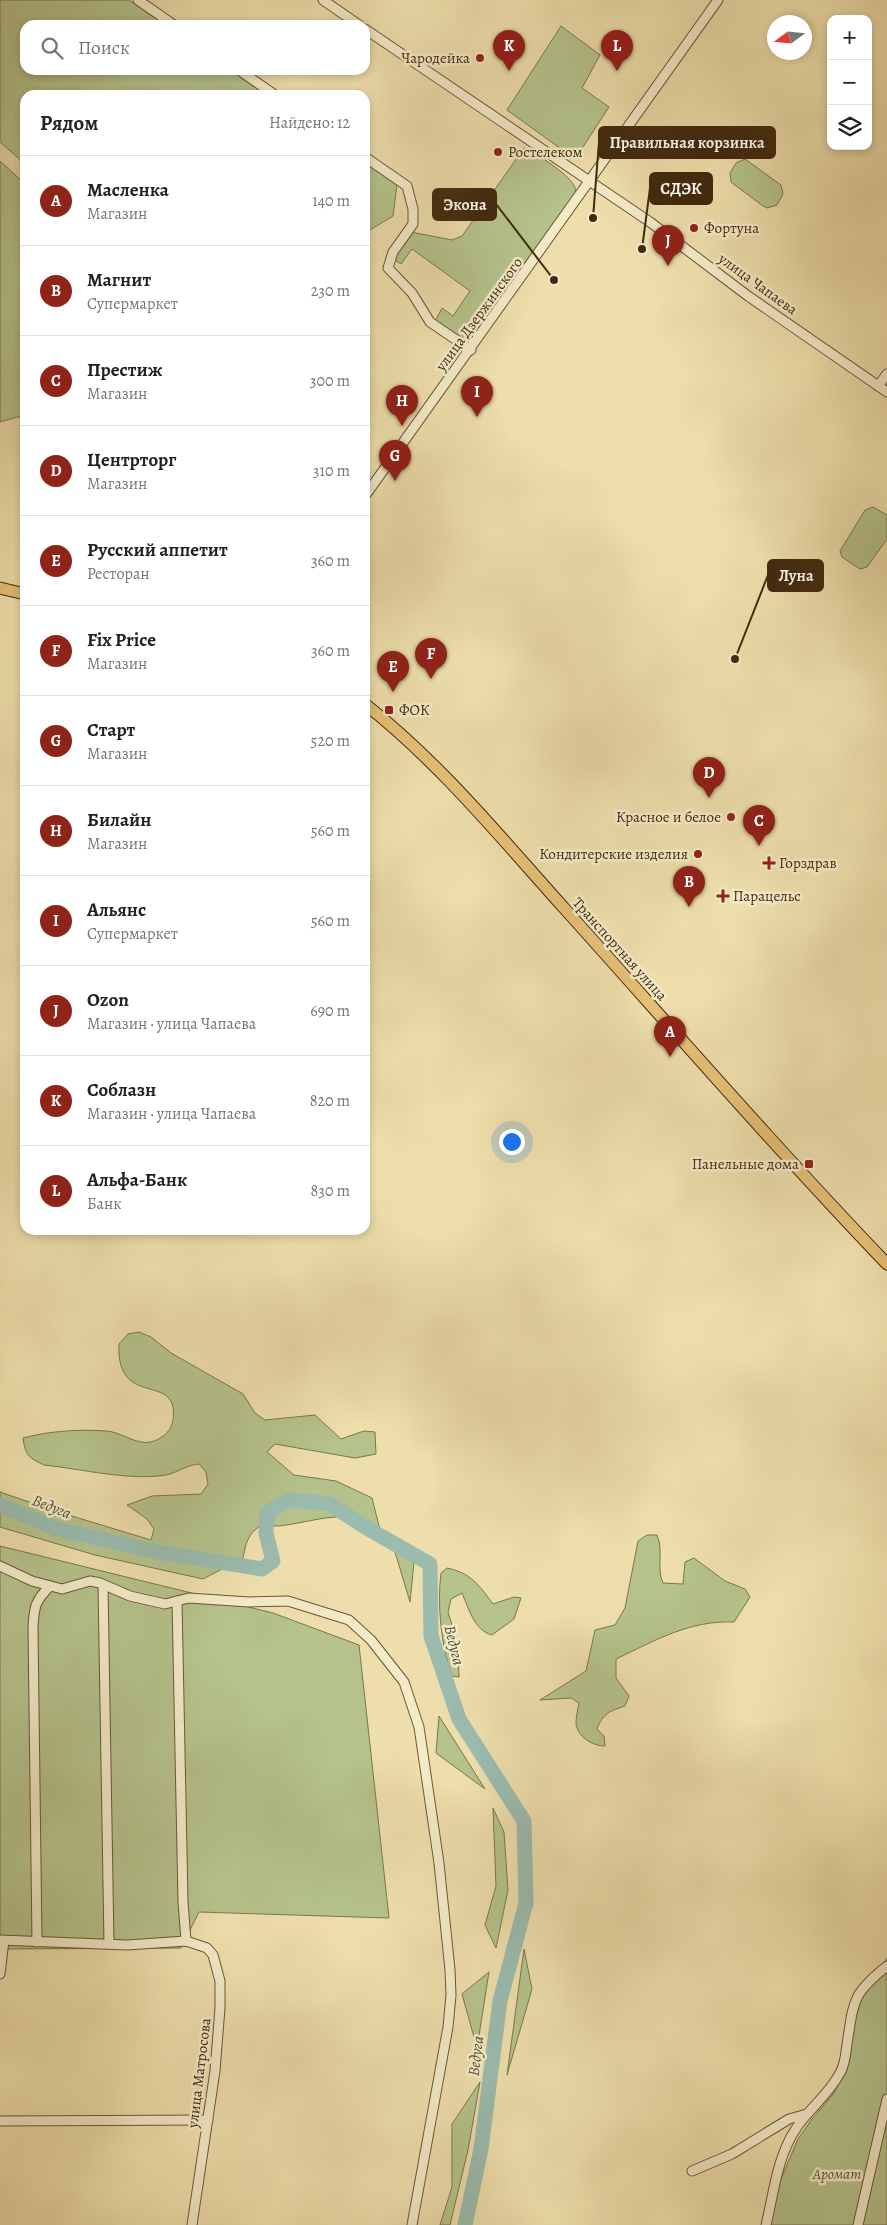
<!DOCTYPE html>
<html lang="ru">
<head>
<meta charset="utf-8">
<style>
  body { margin:0; font-family:Alegreya,serif; background:#f6f6f6; color:#222 }
  .controls { position:absolute; right:15px; top:15px; display:grid; overflow:hidden; border-radius:10px; box-shadow:0 2px 8px #0003 }
  .controls button { width:45px; height:45px; display:grid; place-items:center; padding:0; border:0; border-bottom:1px solid #e0e0e0; background:#fff; color:#222; font:25px sans-serif }
  .compass { position:absolute; left:767px; top:15px; width:45px; height:45px; border-radius:50%; background:#fff; box-shadow:0 2px 8px #0003; rotate:255deg }
  .you { position:absolute; left:511px; top:1141px; width:18px; height:18px; margin:-12px; border:4px solid #fff; border-radius:50%; background:#1a73e8; box-shadow:0 0 0 8px #1a73e833 }
  .badge { display:grid; place-items:center; width:32px; height:32px; border-radius:50%; background:#8f2418; color:#fff; font-size:16px; font-weight:700 }
  .pin { position:absolute; translate:-50% -41px; filter:drop-shadow(0 1px 2px #0008) }
  .pin::after { content:''; position:absolute; top:26px; width:18px; height:15px; background:inherit; clip-path:polygon(0 0,100% 0,50% 100%) }
  .list { margin:0; padding:0; list-style:none }
  h2 { display:flex; justify-content:space-between; align-items:center; height:65px; margin:0; padding:0 20px; font-size:21px }
  h2 small { font-size:16px; font-weight:400; color:#767676 }
  .list li { display:grid; grid-template-columns:32px 1fr auto; gap:15px; align-items:center; box-sizing:border-box; height:90px; padding:0 20px; border-top:1px solid #e0e0e0 }
  .list b { display:block; font-size:19px; white-space:nowrap }
  .list p { margin:0; font-size:16px; white-space:nowrap; color:#767676 }
  .list em { font-size:16px; font-style:normal; color:#767676 }
  .icon { flex:none; width:28px; height:28px; fill:none; stroke:currentColor; stroke-width:2; stroke-linecap:round; stroke-linejoin:round }
  .map { position:relative; flex:none; width:887px; height:2225px; overflow:hidden }
  .search { position:absolute; background:#fff; box-shadow:0 2px 8px #0003; left:20px; top:20px; width:350px; height:55px; display:flex; align-items:center; gap:12px; box-sizing:border-box; padding:0 18px; border-radius:15px; color:#767676; font-size:19px }
  .panel { position:absolute; background:#fff; box-shadow:0 2px 8px #0003; left:20px; top:90px; width:350px; height:1145px; border-radius:15px }
  .map>svg:first-child { display:block }
</style>
</head>
<body>
<div class="map">
<svg width="887" height="2225" viewBox="0 0 887 2225">
  <rect width="100%" height="100%" fill="#eddeab"/>
  <filter id="stains"><feTurbulence type="fractalNoise" baseFrequency=".004" numOctaves="4"/><feColorMatrix values="0 0 0 0 .2 0 0 0 0 .09 0 0 0 0 .02 0 0 0 .5 -.17"/></filter>
  <radialGradient id="worn" r=".72"><stop offset=".6" stop-color="#630" stop-opacity="0"/><stop offset="1" stop-color="#630" stop-opacity=".3"/></radialGradient>
  <g fill="#b5c28b" stroke="#7b764c">
    <path d="M0,0H129L165,25H25V70H230L266,95H25V164L0,142Z"/>
    <path d="M561,26L600,55L582,88L609,107L575,159L507,110Z"/>
    <path d="M524,148C535,152 573,177 575,188C576,190 575,193 575,196L471,340L463,342L434,323L442,308L453,316L470,291L412,249L401,264L395,260L393,253L411,232L452,240L462,236Z"/>
    <path d="M745,159L781,185L783,194L777,205L767,208L763,206L731,182L730,173L736,163Z"/>
    <path d="M0,161L25,184V415L0,422Z"/>
    <path d="M365,163L397,185L393,216L365,233Z"/>
    <path d="M873,507L887,515V539L867,567L860,569L842,557L840,551L865,510Z"/>
    <path d="M139,1332L151,1337L171,1353L243,1394L255,1413L265,1420L315,1415L341,1439L364,1431L375,1432L376,1454L355,1458L275,1444L267,1452L294,1475L336,1481L372,1498L380,1530C348,1505 313,1523 278,1526C270,1526 262,1523 255,1530C247,1537 245,1547 243,1558L203,1579L95,1555L0,1527V1492L52,1510L151,1540L154,1529L147,1519L127,1505L152,1496L201,1494L208,1484L206,1472L199,1464C186,1465 177,1473 166,1475C129,1481 82,1469 44,1465C29,1458 25,1455 23,1438C49,1431 80,1429 106,1431C123,1432 137,1447 154,1441C163,1438 172,1430 173,1420C180,1370 116,1411 119,1344L128,1334Z"/>
    <path d="M647,1535H657C664,1551 656,1567 663,1583L683,1584L685,1562L694,1558L725,1581L745,1589L750,1597L734,1622C690,1620 654,1641 616,1659V1678L629,1696L625,1706C610,1711 603,1713 597,1729L604,1736L605,1746C593,1746 577,1737 576,1723C576,1717 578,1709 579,1703L571,1698L540,1700L586,1671L595,1630L615,1625L625,1608L638,1541Z"/>
    <path d="M0,1546L273,1613L359,1645L389,1918L199,1912L181,1948L0,1949Z"/>
    <path d="M395,1552L414,1562L410,1602Z"/>
    <path d="M447,1568C471,1573 479,1585 493,1604L514,1597L521,1598L514,1619L492,1635C474,1630 469,1609 462,1593L451,1599L448,1612L458,1644L459,1677L452,1676C441,1647 437,1604 441,1573Z"/>
    <path d="M439,1716L485,1789L436,1753Z"/>
    <path d="M493,1808L504,1832L508,1890L496,1948L485,1925L496,1886Z"/>
    <path d="M524,1949L532,1989L507,2075Z"/>
    <path d="M887,1958V2225H770L778,2186L798,2139L812,2119L834,2093L844,2072L855,2009Z"/>
    <path d="M489,1972L477,2048L462,1994Z"/>
    <path d="M480,2082L468,2150L450,2225H440L452,2187V2124Z"/>
  </g>
  <g fill="none" stroke-linecap="round" stroke-linejoin="round">
    <path stroke="#9abbae" stroke-width="15" d="M0,1505L57,1529L158,1552L262,1569L273,1561L266,1533L267,1512L290,1500L330,1504L365,1527L430,1564L431,1636L459,1719L524,1821L526,1903L500,2001L481,2149L465,2225"/>
    <defs>
      <g id="minor">
        <path d="M138,0L174,25"/>
        <path d="M323,0L359,25"/>
        <path d="M365,29L650,222L748,296L887,392"/>
        <path d="M239,70L275,95"/>
        <path d="M365,157L407,186L413,209V224L393,252L388,268L412,293L430,322L471,350"/>
        <path d="M878,386L887,374"/>
        <path d="M365,496L718,0"/>
        <path d="M0,1566L32,1581L62,1589L90,1581L100,1583L130,1596L165,1604L189,1598L249,1602L288,1601L349,1620L371,1640L404,1682L419,1727L439,1863L450,1970L451,1995L448,2027L412,2225"/>
        <path d="M103,1585L109,1944"/>
        <path d="M177,1601L183,1902L186,1941"/>
        <path d="M0,1940L127,1945L186,1941L207,1948L213,1955L220,1981V2008L215,2071L192,2225"/>
        <path d="M37,1942L33,1628C34,1607 35,1601 50,1586"/>
        <path d="M0,1974L4,1941"/>
        <path d="M0,2121L208,2120"/>
        <path d="M692,2171L732,2154L789,2119L807,2114"/>
        <path d="M766,2225C774,2192 777,2156 797,2127C810,2108 829,2094 840,2073C845,2065 846,2053 847,2044C854,2000 852,1994 887,1966"/>
        <path d="M858,2225L887,2099"/>
      </g>
      <g id="major">
        <path d="M0,588L25,594"/>
        <path d="M365,704C440,763 501,838 564,908C671,1027 776,1148 887,1264"/>
      </g>
    </defs>
    <use href="#minor" stroke="#6c5635" stroke-width="11"/>
    <use href="#major" stroke="#41290e" stroke-width="13"/>
    <use href="#minor" stroke="#f3eac8" stroke-width="9"/>
    <use href="#major" stroke="#e6bf76" stroke-width="11"/>
  </g>
  <g fill="#8f2418" stroke="#f3eac8" stroke-width="2">
    <circle cx="480" cy="58" r="5"/>
    <circle cx="498" cy="152" r="5"/>
    <circle cx="694" cy="228" r="5"/>
    <rect x="384" y="705" width="10" height="10" rx="2.5"/>
    <circle cx="731" cy="817" r="5"/>
    <circle cx="698" cy="854" r="5"/>
    <path d="M766.5 855.5h5v5h5v5h-5v5h-5v-5h-5v-5h5z"/>
    <path d="M720.5 888.5h5v5h5v5h-5v5h-5v-5h-5v-5h5z"/>
    <rect x="804" y="1159" width="10" height="10" rx="2.5"/>
  </g>
  <g text-anchor="middle" stroke-width="5" stroke-linejoin="round" paint-order="stroke">
    <g font-size="15" fill="#41290e" stroke="#f3eac8" text-anchor="start">
      <text x="470" y="63" text-anchor="end">Чародейка</text>
      <text x="508" y="157">Ростелеком</text>
      <text x="704" y="233">Фортуна</text>
      <text x="399" y="715">ФОК</text>
      <text x="721" y="822" text-anchor="end">Красное и белое</text>
      <text x="688" y="859" text-anchor="end">Кондитерские изделия</text>
      <text x="779" y="868">Горздрав</text>
      <text x="733" y="901">Парацельс</text>
      <text x="799" y="1169" text-anchor="end">Панельные дома</text>
    </g>
    <g font-size="15" fill="#41290e" stroke="#f3eac8">
      <text transform="translate(758 284) rotate(36)" y="5">улица Чапаева</text>
      <text transform="translate(479 314) rotate(-54)" y="5">улица Дзержинского</text>
      <text transform="translate(620 949) rotate(48)" y="5">Транспортная улица</text>
      <text transform="translate(199 2073) rotate(-83)" y="5">улица Матросова</text>
    </g>
    <g font-size="15" font-style="italic" fill="#5e4f2d" stroke="#f3eac8">
      <text x="837" y="2179">Аромат</text>
    </g>
    <g font-size="16" font-style="italic" fill="#574e36" stroke="#f3eac8">
      <text transform="translate(52 1506) rotate(21)" y="6">Ведуга</text>
      <text transform="translate(455 1645) rotate(76)" y="6">Ведуга</text>
      <text transform="translate(475 2056) rotate(-83)" y="6">Ведуга</text>
    </g>
  </g>
  <path fill="none" stroke="#41290e" stroke-width="2" d="M593 218L599 142M642 249L650 188M554 280L496 204M735 659L768 575"/>
  <g fill="#41290e" stroke="#f3eac8" stroke-width="2">
    <circle cx="593" cy="218" r="5"/>
    <circle cx="642" cy="249" r="5"/>
    <circle cx="554" cy="280" r="5"/>
    <circle cx="735" cy="659" r="5"/>
  </g>
  <g fill="#41290e" stroke="#41290e" stroke-width="2">
    <rect x="599" y="127" width="176" height="31" rx="5"/>
    <rect x="650" y="173" width="62" height="31" rx="5"/>
    <rect x="433" y="189" width="63" height="31" rx="5"/>
    <rect x="768" y="560" width="55" height="31" rx="5"/>
  </g>
  <g font-size="16" text-anchor="middle" font-weight="bold" fill="#fff">
    <text x="687" y="148">Правильная корзинка</text>
    <text x="681" y="194">СДЭК</text>
    <text x="465" y="210">Экона</text>
    <text x="796" y="581">Луна</text>
  </g>
  <rect width="100%" height="100%" filter="url(#stains)"/>
  <rect width="100%" height="100%" fill="url(#worn)"/>
</svg>
<div class="controls">
<button>+</button>
<button>−</button>
<button><svg class="icon" aria-label="layers" viewBox="0 0 24 24"><path d="M12 4l9 5-9 5-9-5zM3 14l9 5 9-5"/></svg></button>
</div>
<svg class="compass" viewBox="-18 -18 36 36"><path d="M0-13l5 13h-10z" fill="#e53935"/><path d="M0 13l5-13h-10z" fill="#767676"/></svg>
<div class="you"></div>
<div class="pin badge" style="left:670px;top:1057px">A</div>
<div class="pin badge" style="left:689px;top:907px">B</div>
<div class="pin badge" style="left:759px;top:846px">C</div>
<div class="pin badge" style="left:709px;top:798px">D</div>
<div class="pin badge" style="left:393px;top:692px">E</div>
<div class="pin badge" style="left:431px;top:679px">F</div>
<div class="pin badge" style="left:395px;top:481px">G</div>
<div class="pin badge" style="left:402px;top:426px">H</div>
<div class="pin badge" style="left:477px;top:417px">I</div>
<div class="pin badge" style="left:668px;top:266px">J</div>
<div class="pin badge" style="left:509px;top:71px">K</div>
<div class="pin badge" style="left:617px;top:71px">L</div>
<div class="search"><svg class="icon" aria-label="search" viewBox="0 0 24 24"><circle cx="10" cy="10" r="6"/><path d="M15 15l6 6"/></svg>Поиск</div>
<section class="panel">
<h2>Рядом<small>Найдено: 12</small></h2>
<ul class="list">
<li><span class="badge">A</span><div><b>Масленка</b><p>Магазин</p></div><em>140 m</em></li>
<li><span class="badge">B</span><div><b>Магнит</b><p>Супермаркет</p></div><em>230 m</em></li>
<li><span class="badge">C</span><div><b>Престиж</b><p>Магазин</p></div><em>300 m</em></li>
<li><span class="badge">D</span><div><b>Центрторг</b><p>Магазин</p></div><em>310 m</em></li>
<li><span class="badge">E</span><div><b>Русский аппетит</b><p>Ресторан</p></div><em>360 m</em></li>
<li><span class="badge">F</span><div><b>Fix Price</b><p>Магазин</p></div><em>360 m</em></li>
<li><span class="badge">G</span><div><b>Старт</b><p>Магазин</p></div><em>520 m</em></li>
<li><span class="badge">H</span><div><b>Билайн</b><p>Магазин</p></div><em>560 m</em></li>
<li><span class="badge">I</span><div><b>Альянс</b><p>Супермаркет</p></div><em>560 m</em></li>
<li><span class="badge">J</span><div><b>Ozon</b><p>Магазин · улица Чапаева</p></div><em>690 m</em></li>
<li><span class="badge">K</span><div><b>Соблазн</b><p>Магазин · улица Чапаева</p></div><em>820 m</em></li>
<li><span class="badge">L</span><div><b>Альфа-Банк</b><p>Банк</p></div><em>830 m</em></li>
</ul>
</section>
</div>
</body>
</html>
